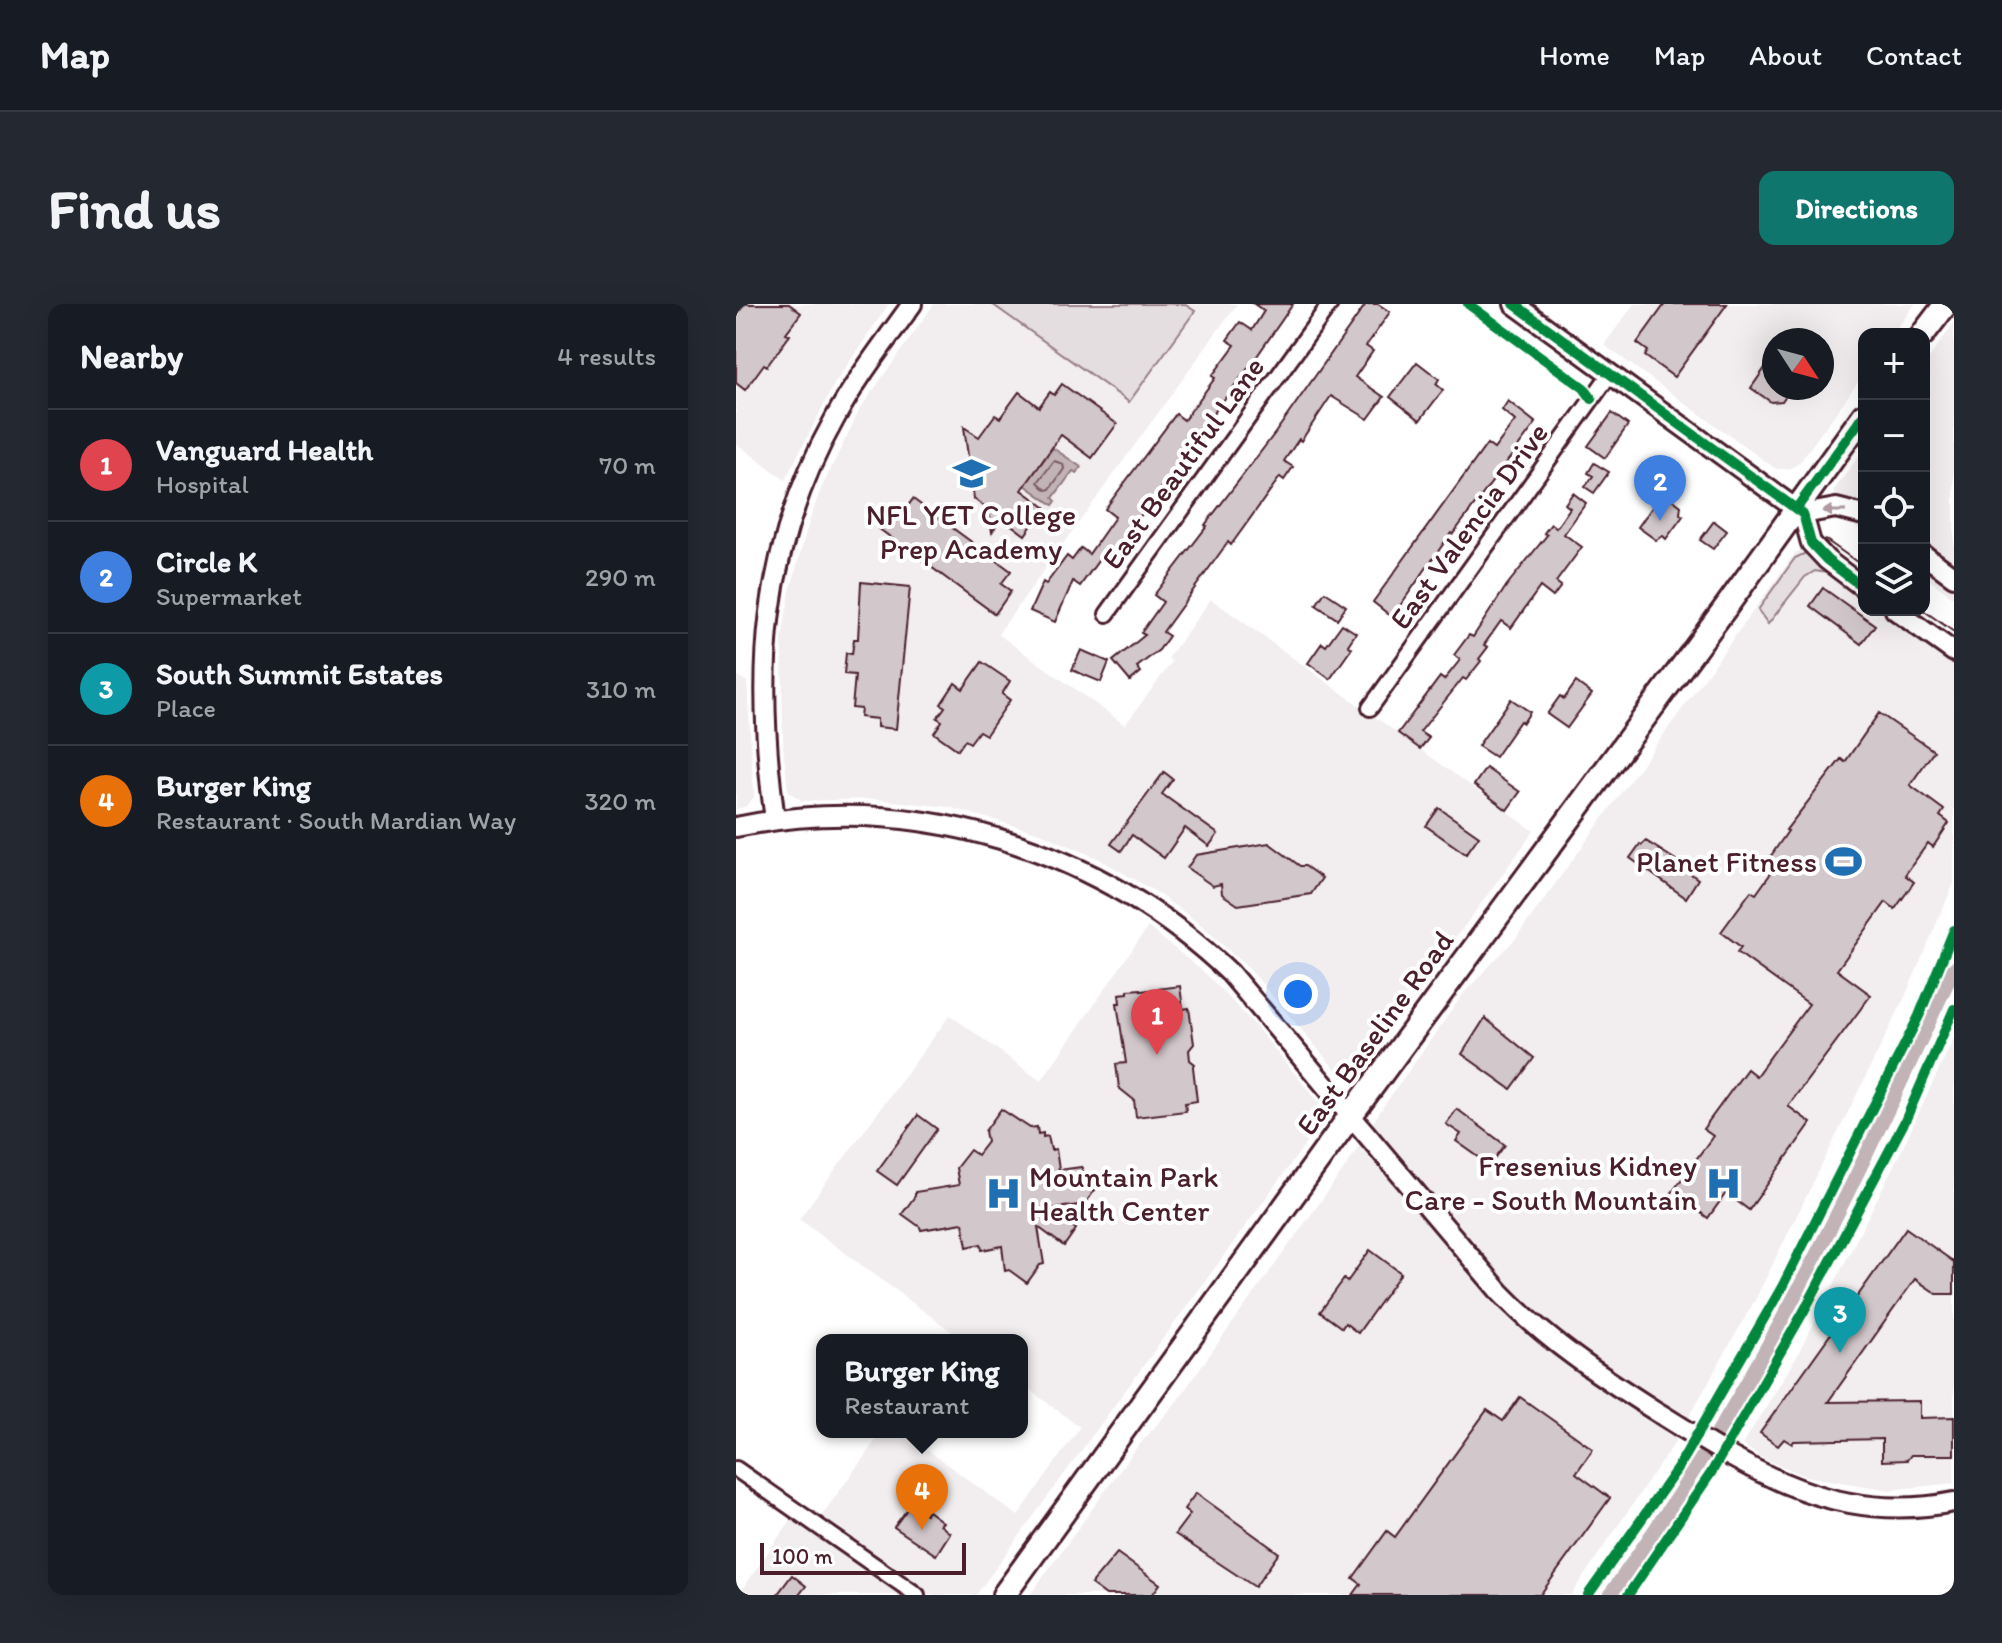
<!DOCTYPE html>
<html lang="en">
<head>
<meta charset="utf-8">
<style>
  body { margin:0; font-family:Itim,sans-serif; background:#242831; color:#f1f3f6 }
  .controls { position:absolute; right:24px; top:24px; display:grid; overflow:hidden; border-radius:16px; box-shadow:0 8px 32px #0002 }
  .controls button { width:72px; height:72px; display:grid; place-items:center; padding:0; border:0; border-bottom:2px solid #363941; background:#171b24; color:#f1f3f6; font:40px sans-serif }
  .compass { position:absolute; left:1026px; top:24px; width:72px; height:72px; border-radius:50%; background:#171b24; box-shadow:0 8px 32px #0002; rotate:126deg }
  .scale { position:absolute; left:24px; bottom:20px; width:206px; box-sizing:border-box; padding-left:8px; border:4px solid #4a1f2b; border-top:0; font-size:22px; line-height:28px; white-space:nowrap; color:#4a1f2b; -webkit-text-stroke:6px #fff; paint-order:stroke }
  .you { position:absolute; left:562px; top:690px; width:28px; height:28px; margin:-20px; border:6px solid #fff; border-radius:50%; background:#1a73e8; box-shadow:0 0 0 12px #1a73e833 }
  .badge { display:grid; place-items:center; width:52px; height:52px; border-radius:50%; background:#0f766e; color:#fff; font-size:26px; font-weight:700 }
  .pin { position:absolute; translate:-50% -66px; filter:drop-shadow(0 2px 4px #0008) }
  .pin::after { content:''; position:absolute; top:42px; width:28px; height:24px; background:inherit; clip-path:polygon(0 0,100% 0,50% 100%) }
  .popup { position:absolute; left:80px; top:1030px; width:212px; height:104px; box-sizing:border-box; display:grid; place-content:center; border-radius:16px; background:#171b24; filter:drop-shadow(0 2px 6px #0005); font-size:26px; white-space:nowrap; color:#9ea1a6 }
  .popup b { font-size:30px; color:#f1f3f6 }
  .popup::after { content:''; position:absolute; left:50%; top:100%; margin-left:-16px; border:16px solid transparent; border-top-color:#171b24 }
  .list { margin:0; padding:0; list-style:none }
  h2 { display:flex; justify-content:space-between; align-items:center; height:104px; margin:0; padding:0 32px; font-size:34px }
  h2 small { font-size:26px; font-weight:400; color:#9ea1a6 }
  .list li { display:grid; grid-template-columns:52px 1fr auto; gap:24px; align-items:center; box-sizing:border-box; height:112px; padding:0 32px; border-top:2px solid #363941 }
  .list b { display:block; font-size:30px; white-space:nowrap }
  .list p { margin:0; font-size:26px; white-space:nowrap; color:#9ea1a6 }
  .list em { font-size:26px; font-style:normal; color:#9ea1a6 }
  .icon { flex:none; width:44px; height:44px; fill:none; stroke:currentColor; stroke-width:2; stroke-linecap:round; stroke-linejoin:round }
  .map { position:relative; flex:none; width:1218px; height:1291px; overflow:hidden; border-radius:16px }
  header { display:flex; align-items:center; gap:48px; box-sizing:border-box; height:112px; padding:0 40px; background:#171b24; border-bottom:2px solid #363941 }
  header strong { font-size:38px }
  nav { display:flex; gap:44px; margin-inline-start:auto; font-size:28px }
  .intro { display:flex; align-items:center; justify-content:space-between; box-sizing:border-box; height:192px; padding:0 48px }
  h1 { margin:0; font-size:56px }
  .button { padding:20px 36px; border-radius:16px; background:#0f766e; color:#fff; font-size:28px; font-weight:700 }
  main { display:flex; gap:48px; padding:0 48px }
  aside { flex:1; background:#171b24; border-radius:16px; box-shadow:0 8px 32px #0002 }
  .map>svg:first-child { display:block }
</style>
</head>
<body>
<header>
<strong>Map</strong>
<nav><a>Home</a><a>Map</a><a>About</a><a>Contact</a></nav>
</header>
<div class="intro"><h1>Find us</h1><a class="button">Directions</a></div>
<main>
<aside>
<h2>Nearby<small>4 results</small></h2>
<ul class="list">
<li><span class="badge" style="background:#e0444e">1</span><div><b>Vanguard Health</b><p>Hospital</p></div><em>70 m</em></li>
<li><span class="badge" style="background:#3f7fe0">2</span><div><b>Circle K</b><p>Supermarket</p></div><em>290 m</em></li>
<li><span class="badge" style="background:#0f9aa8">3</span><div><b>South Summit Estates</b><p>Place</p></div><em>310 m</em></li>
<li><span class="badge" style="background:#e8710a">4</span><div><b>Burger King</b><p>Restaurant · South Mardian Way</p></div><em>320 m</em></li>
</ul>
</aside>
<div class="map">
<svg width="1218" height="1291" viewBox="0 0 1218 1291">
  <rect width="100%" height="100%" fill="#fff"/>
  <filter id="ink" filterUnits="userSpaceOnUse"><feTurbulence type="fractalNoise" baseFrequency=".0125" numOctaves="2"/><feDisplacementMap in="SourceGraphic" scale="16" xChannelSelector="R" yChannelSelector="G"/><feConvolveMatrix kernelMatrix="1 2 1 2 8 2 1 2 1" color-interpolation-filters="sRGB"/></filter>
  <g filter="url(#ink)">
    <g fill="#f2eeef" fill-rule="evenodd">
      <path d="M0,0H153L99,79L49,176L0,139Z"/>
      <path d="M198,0H501L262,330L389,421L436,358L432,354L475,295L798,527L725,627L687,668L618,763L611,767L599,765L515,667L465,621L420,588L363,555L304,529L212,503L137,495L66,497L52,487L47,442L46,334L54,287L71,224L84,187L124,105Z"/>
      <path d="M898,0H1179L1157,30H1128V70L1063,159L1053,165H1040L868,41ZM1038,36H1086V84H1038Z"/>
      <path d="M1218,19V294L1188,272V61Z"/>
      <path d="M1128,145V229L1105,212L1097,202L1098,186Z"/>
      <path d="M1069,245L1128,282V306H1162L1218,347V579L1169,693L1020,994L937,1141L835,1291H294L398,1147L439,1100L467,1060L611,861L646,804L728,689L780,634L1054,256L1060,248Z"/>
      <path d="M0,370L11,378L18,493L9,503L0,505Z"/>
      <path d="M412,623L470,670L517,719L583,799L587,807L584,820L240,1291H2L57,1213L76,1225L146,1128H166L282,1212L344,1123L286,1080V1036H227L63,915L214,711L305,777Z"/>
      <path d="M1218,733V1179L1153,1186L1069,1172L1028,1155L1006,1141L1060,1054L1093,990L1166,845Z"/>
    </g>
    <g fill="#e5dee0" stroke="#987e86" stroke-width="2">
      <path d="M256,0H448L459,7L393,98Z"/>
      <path d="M1072,248L1128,286V297L1091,269L1079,267L1069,273L1032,320L1022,306L1059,254Z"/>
    </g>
    <path fill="#c1b3b6" stroke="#91787e" stroke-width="2" d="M317,144L345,163L341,169L337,167L317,194L320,197L317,201L289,181Z"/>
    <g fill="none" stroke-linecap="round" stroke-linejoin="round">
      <path stroke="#7a5a63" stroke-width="2" d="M318,157L327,160L328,165L314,185L310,186L302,178Z"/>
      <path stroke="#c1b3b6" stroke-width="14" d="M874,1291C904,1248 934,1205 962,1160C1061,1003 1140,833 1218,664"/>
    </g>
    <g fill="#d2c7cb" stroke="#4a1f2b" stroke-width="2">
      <path d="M9,0H53L65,9L50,29L54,31L31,62L28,60L9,86L0,79V12Z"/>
      <path d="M518,0H557L519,55L464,127L422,189L370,257L365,253L344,282L337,277L319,318L294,307L307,278L310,280L331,252L336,256L345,244L353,250L379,213L369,205L440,110L448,116L479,74L476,72L499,41L491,36L504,18L516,26L528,7Z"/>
      <path d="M630,0H642L654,8L630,42L637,47L619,73L648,93L632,115L595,92L565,137L563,135L548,157L557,163L548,176L544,173L495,241L492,238L427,328L433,332L423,346L401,363L405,368L394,377L377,357L409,331L405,329L427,298L418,291L471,222L469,221L539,129Z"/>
      <path d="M929,0H991L938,73L909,52L912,47L901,39Z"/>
      <path d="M1038,51V84H1055L1046,97L1035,98L1015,84Z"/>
      <path d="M681,58L703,75L700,80L707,86L684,116L654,93Z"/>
      <path d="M326,80L381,120L356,154L325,131L286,186L309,203L289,231L266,214L256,228L253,206L238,195L228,123L243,133L259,111L264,114L283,88L303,103L314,88L318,91Z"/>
      <path d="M772,97L800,119L717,230L715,229L656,313L637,298L751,140L758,145L779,117L766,106Z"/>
      <path d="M876,109L892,121L869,154L852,142Z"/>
      <path d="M858,159L873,168L858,189L849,183L857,172L852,169Z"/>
      <path d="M927,188L945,202L944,210L947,212L930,235L927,232L920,236L902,223Z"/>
      <path d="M837,189L850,199L828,230L846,243L820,278L825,282L817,293L804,283L775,324L765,317L748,341L752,343L743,355L745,357L730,376L727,374L684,428L693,434L684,445L662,429L704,373L708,376L724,356L718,351L733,331L737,333L771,281L811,231L808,229L815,220L820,224L834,204L829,200Z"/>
      <path d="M177,195L275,267L265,280L275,287L259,310L142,224L157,203L166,210Z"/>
      <path d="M978,217L991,227L977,245L964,236Z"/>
      <path d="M125,278L174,283L160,425L141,423V415L124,413L125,405L116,404L119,371L108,370L110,349L116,350L118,335H122Z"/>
      <path d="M1087,284L1139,321L1125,340L1074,302Z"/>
      <path d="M589,288L610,302L601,315L580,301Z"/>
      <path d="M606,320L620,329L612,341L616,344L594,375L572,359L586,339L590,342Z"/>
      <path d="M345,346L373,358L365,378L336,366Z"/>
      <path d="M246,358L274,377L266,390L274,396L250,431L243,427L234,439L229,436L222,446L198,429L206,417L201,414L209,403L205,400L219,379L227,385Z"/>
      <path d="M840,378L856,390L831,424L811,410L824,392L828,395Z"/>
      <path d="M775,395L794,408L787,419L784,417L759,453L742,442Z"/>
      <path d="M1143,409L1198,447L1174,481L1208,506L1204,512L1213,519L1197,543L1192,539L1169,571L1178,578L1159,605L1150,598L1101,666L1135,691L1052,802L1075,819L1013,906L990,889L972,914L957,903L953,908L932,894L977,832L967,825L1011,765L1020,772L1073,700L1001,648L1005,643L985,628L1015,587L1020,590L1040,562L1032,556L1052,527L1050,526L1105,455L1109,458Z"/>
      <path d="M750,464L784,488L771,506L738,481Z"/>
      <path d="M428,468L437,475L426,490L482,530L473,542L449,524L428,554L396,531L385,547L375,540Z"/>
      <path d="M703,504L743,532L730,550L690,522Z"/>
      <path d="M910,537L957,567L955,570L962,575L950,594L894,554L904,540L906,541Z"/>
      <path d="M533,539L564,562H569L586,574L575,590L502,601L486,590L485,580L477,582L451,564L460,551Z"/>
      <path d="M444,682L447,705L453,704L458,740L453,746L454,756L459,760L457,763L461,797L449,799L450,807L400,813L398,796L383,784L380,760L390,759L381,699H384L383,690L392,689V686L405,685V687Z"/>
      <path d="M749,714L798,754L775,785L726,750Z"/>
      <path d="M265,805L294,824L301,823L302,830L307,829V833L312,832L315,846L320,845L323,866L346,863V866L364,879L351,897V900L313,905L340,925L328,942L302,923L308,960L304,961L291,979L273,966L269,967L266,942L246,946L245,940L231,943L227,919L185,926L184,923L166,910L179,892V888L223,881L220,864L234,846L241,851L251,838L249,827Z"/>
      <path d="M721,805L769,841L754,861L720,837L725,830L710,820Z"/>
      <path d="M182,811L201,825L161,881L141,867Z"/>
      <path d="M1170,924L1218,958V990H1201L1179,975L1092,1098L1184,1097V1114L1218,1113V1151H1175L1171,1156L1146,1157V1135L1058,1137L1056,1140L1048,1135L1042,1142L1024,1129Z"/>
      <path d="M634,946L665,969L622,1029L609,1019L606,1024L584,1008L608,975L611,978Z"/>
      <path d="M784,1093L857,1145L840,1169L874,1194L804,1291H617L625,1280L617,1274L651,1227L659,1233L751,1106L767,1117Z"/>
      <path d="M460,1189L543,1249L519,1283L439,1230L454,1210L448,1205Z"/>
      <path d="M175,1200L190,1210L192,1207L207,1218L204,1221L214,1229L200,1251L158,1223Z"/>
      <path d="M381,1249L424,1280L416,1291H370L355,1280Z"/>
      <path d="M56,1271L70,1282L63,1291H41Z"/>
    </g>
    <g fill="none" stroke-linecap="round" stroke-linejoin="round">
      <defs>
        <g id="street">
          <path d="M371,310L594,0"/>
          <path d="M634,404L874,70"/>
          <path d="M0,1165L181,1291"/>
        </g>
        <g id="secondary">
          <path d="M778,0L1067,210L1075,239L1091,256L1128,284"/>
          <path d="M1067,210L1100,204L1128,211"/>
          <path d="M1188,251L1218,273"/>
          <path d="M1159,306L1218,348"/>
          <path d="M39,516C19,371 25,247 98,116C120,75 149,38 176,0"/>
          <path d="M0,523C179,486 363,544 494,669L764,988C810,1036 863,1071 918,1106C1014,1166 1099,1222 1218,1198"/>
        </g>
        <g id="primary">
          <path d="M1187,30L1210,0"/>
          <path d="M268,1291L615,811L990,303L1128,111"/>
        </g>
      </defs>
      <use href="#street" stroke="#4a1f2b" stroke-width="20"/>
      <use href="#secondary" stroke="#4a1f2b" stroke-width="24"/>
      <use href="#primary" stroke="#4a1f2b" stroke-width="28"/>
      <use href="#street" stroke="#fff" stroke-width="14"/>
      <use href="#secondary" stroke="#fff" stroke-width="18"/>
      <use href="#primary" stroke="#fff" stroke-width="22"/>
      <g stroke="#4a1f2b" stroke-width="2">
        <path d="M1090,236L1128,263"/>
        <path d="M1187,306L1218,328"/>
      </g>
      <defs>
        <g id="cycleway">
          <path d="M732,0L848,84L856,95"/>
          <path d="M778,0L1067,210L1075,239L1091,256L1128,284"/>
          <path d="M1060,205L1128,111"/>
          <path d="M852,1291L941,1165L1046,983L1183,712L1218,626"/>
          <path d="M892,1291L975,1169L1068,1007L1169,817L1218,705"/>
        </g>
      </defs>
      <use href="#cycleway" stroke="#fff" stroke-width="15"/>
      <use href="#cycleway" stroke="#00873e" stroke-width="10"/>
    </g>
    <defs><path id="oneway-solid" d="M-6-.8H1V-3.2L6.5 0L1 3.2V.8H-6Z" transform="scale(2)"/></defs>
    <use fill="#ae9aa0" href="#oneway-solid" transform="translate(1098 207) rotate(-180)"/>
  </g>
  <defs>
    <symbol id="school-bare" viewBox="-9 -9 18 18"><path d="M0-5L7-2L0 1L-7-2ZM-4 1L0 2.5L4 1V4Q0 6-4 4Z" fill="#1f6fb2" stroke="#fff" stroke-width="2.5" paint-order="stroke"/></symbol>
    <symbol id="stadium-bare" viewBox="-9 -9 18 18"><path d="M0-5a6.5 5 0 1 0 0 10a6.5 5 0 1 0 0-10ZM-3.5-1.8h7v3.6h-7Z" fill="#1f6fb2" stroke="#fff" stroke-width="2.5" paint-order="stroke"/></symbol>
    <symbol id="hospital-bare" viewBox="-9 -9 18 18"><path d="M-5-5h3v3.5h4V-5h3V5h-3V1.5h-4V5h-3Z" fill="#1f6fb2" stroke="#fff" stroke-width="2.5" paint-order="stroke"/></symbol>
  </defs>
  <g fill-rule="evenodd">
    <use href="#school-bare" x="210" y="144" width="51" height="51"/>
    <use href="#stadium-bare" x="1082" y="532" width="51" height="51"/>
    <use href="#hospital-bare" x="962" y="854" width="51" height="51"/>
    <use href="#hospital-bare" x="242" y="864" width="51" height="51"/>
  </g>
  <g text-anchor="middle" stroke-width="8" stroke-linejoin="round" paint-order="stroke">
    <g font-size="30" fill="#4a1f2b" stroke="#fff">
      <text transform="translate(447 159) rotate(-54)" y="10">East Beautiful Lane</text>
      <text transform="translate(733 222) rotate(-54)" y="10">East Valencia Drive</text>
      <text transform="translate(639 729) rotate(-54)" y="10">East Baseline Road</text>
    </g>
    <g font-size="30" fill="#4a1f2b" stroke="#fff" text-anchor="end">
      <text x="235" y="221" text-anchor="middle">NFL YET College<tspan x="235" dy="34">Prep Academy</tspan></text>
      <text x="1081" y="568">Planet Fitness</text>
      <text x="961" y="872">Fresenius Kidney<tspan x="961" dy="34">Care - South Mountain</tspan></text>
      <text x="293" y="883" text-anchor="start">Mountain Park<tspan x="293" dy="34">Health Center</tspan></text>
    </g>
  </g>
</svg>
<div class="controls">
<button>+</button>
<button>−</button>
<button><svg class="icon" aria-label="locate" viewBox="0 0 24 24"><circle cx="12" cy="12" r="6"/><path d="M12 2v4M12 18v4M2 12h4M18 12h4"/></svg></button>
<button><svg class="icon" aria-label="layers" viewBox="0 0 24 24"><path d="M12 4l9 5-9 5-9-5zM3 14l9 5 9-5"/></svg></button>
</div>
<svg class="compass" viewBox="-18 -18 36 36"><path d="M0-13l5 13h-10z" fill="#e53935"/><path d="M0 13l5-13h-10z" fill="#9ea1a6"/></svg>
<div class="scale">100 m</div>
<div class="you"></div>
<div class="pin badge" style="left:421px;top:751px;background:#e0444e">1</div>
<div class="pin badge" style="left:924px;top:217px;background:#3f7fe0">2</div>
<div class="pin badge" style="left:1104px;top:1049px;background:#0f9aa8">3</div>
<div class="pin badge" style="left:186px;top:1226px;background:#e8710a">4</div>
<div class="popup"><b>Burger King</b>Restaurant</div>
</div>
</main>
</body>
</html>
